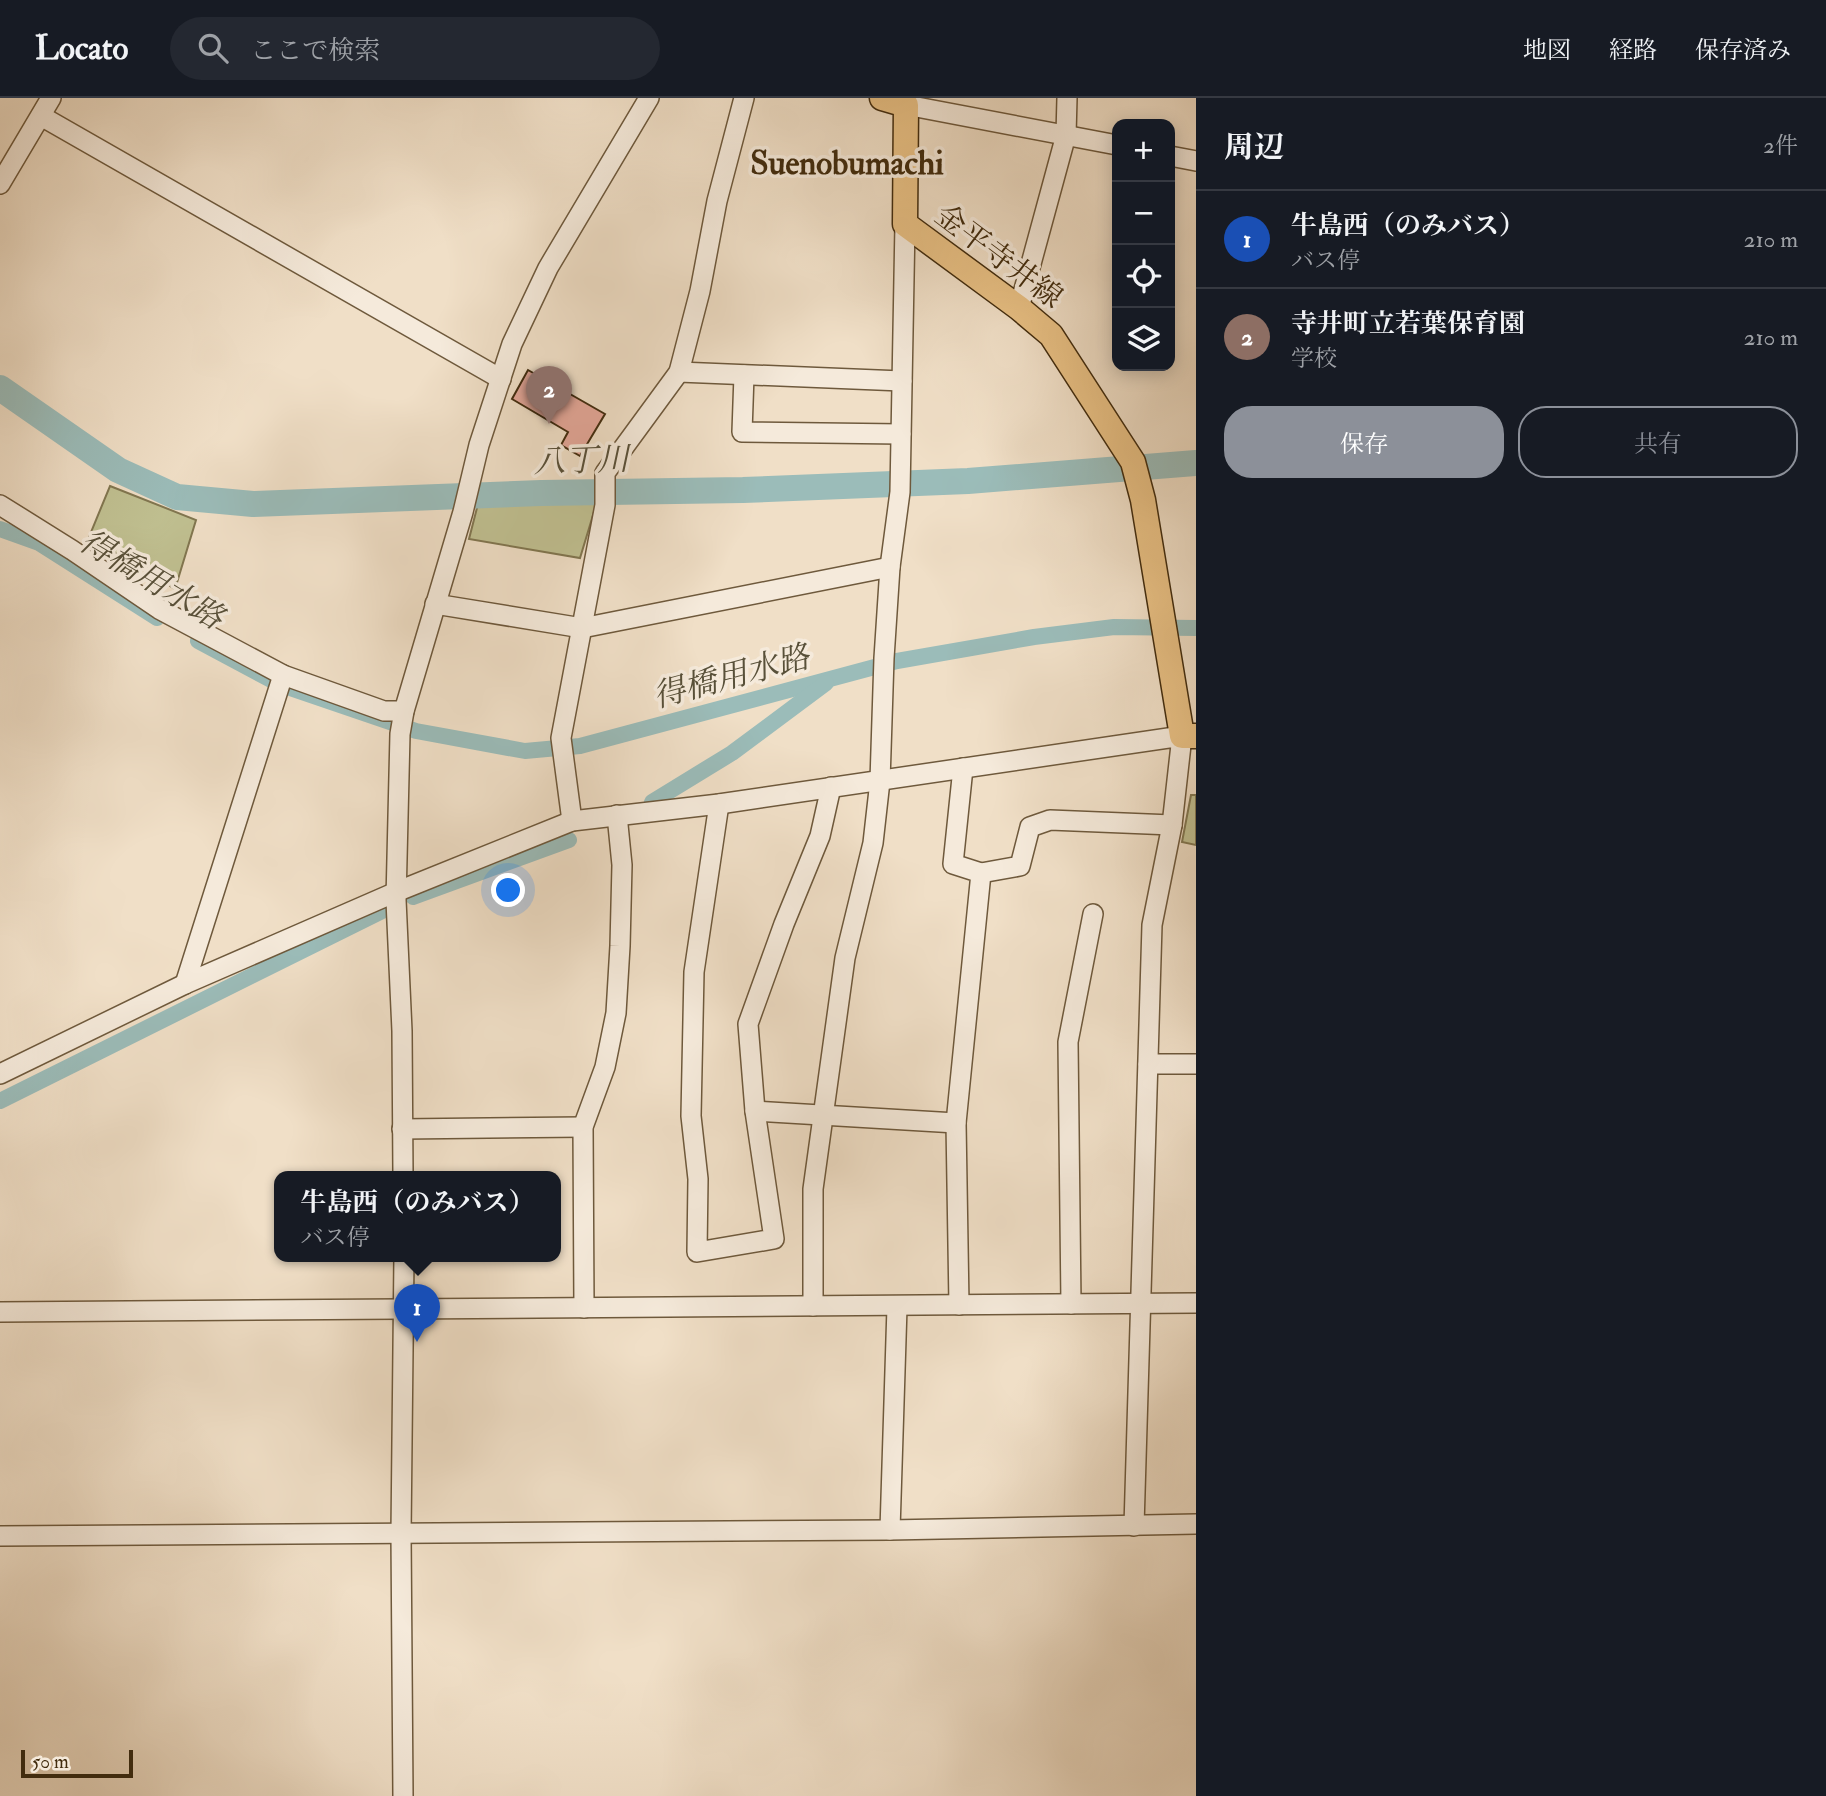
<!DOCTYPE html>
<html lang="ja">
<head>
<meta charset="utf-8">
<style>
  body { margin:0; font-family:"IM FELL Double Pica","Noto Serif JP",serif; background:#242831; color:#f1f3f6 }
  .controls { position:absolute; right:21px; top:21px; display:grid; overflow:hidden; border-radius:14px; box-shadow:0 4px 18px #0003 }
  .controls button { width:63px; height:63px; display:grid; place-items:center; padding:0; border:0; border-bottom:2px solid #363941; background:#171b24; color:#f1f3f6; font:35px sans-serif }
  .scale { position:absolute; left:21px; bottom:18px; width:112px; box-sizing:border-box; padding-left:7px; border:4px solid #422c0e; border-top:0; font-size:19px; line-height:24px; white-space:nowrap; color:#422c0e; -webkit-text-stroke:5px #f5eadb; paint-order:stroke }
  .you { position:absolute; left:509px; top:793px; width:24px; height:24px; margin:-18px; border:5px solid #fff; border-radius:50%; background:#1a73e8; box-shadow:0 0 0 10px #1a73e833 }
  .badge { display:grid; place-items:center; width:46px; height:46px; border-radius:50%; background:#8c9099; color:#fff; font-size:23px; font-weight:700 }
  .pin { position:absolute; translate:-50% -58px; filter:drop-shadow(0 2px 4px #0008) }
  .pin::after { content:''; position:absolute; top:37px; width:24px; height:21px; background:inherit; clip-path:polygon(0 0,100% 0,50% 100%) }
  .popup { position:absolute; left:274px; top:1073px; width:287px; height:91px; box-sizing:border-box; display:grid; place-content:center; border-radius:14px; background:#171b24; filter:drop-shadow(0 2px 5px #0005); font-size:23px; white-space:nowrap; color:#9ea1a6 }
  .popup b { font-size:26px; color:#f1f3f6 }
  .popup::after { content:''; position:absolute; left:50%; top:100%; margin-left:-14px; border:14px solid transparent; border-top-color:#171b24 }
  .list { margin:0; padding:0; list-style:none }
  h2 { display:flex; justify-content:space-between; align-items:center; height:91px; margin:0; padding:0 28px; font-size:30px }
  h2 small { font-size:23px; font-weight:400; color:#9ea1a6 }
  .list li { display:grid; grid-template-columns:46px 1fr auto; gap:21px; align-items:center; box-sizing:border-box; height:98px; padding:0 28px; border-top:2px solid #363941 }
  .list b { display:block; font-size:26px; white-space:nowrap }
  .list p { margin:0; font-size:23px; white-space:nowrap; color:#9ea1a6 }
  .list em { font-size:23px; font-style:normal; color:#9ea1a6 }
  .actions { display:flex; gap:14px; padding:21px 28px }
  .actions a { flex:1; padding:16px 0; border:2px solid #8c9099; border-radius:28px; text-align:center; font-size:24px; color:#8c9099 }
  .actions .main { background:#8c9099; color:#fff }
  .icon { flex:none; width:38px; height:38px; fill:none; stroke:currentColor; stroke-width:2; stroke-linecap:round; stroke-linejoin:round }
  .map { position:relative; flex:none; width:1196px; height:1698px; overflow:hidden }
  header { display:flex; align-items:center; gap:42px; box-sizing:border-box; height:98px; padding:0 35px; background:#171b24; border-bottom:2px solid #363941 }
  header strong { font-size:33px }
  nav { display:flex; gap:38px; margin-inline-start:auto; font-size:24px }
  .search { width:490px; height:63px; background:#242831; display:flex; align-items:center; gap:18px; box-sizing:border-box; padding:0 24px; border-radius:38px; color:#9ea1a6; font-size:26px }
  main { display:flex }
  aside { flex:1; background:#171b24 }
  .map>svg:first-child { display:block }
</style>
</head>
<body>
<header>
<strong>Locato</strong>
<div class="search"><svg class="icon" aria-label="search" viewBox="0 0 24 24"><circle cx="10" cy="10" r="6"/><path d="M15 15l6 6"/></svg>ここで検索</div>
<nav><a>地図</a><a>経路</a><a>保存済み</a></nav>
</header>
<main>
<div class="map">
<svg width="1196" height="1698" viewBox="0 0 1196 1698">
  <rect width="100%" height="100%" fill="#f0dfc7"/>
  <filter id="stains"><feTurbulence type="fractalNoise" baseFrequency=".00286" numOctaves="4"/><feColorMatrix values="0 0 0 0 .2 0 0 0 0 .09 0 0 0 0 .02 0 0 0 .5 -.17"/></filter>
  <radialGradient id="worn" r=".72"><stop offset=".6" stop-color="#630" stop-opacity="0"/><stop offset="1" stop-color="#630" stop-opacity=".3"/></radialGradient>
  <g fill="#c0c091" stroke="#817650" stroke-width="2">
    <path d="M110,388L196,422L175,491L89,439Z"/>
    <path d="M597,404L580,460L469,441L478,406Z"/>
    <path d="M1191,697H1196V747L1182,744Z"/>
  </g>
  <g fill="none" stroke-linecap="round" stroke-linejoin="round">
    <g stroke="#9bbcb9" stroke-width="16">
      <path d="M0,431L39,445L157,520"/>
      <path d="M198,543L273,583"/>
      <path d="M287,589L416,633L525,653L580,648L897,563L1034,539L1114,529L1196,530"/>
      <path d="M652,704L732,655L826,585"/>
      <path d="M413,799L569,742"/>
      <path d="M0,1003L386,811"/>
    </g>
    <path stroke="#9bbcb9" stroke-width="26" d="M0,290L118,372L177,399L253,406L541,395L743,392L968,383L1196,365"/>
  </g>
  <path fill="#e4a799" stroke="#422c0e" stroke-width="2" d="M528,272L605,316L580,358L561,347L568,334L512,301Z"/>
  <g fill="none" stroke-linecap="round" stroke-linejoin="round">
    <defs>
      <g id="minor">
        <path d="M907,0L906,7L1117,47"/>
        <path d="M41,18L501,281"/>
        <path d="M1170,58L1196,63"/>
        <path d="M0,86L51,0"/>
        <path d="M1019,210L1066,37L1067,0"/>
        <path d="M679,274L902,283"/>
        <path d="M744,277L742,334L901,336"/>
        <path d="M0,407L72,452L159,511L283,577L384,613H404"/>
        <path d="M435,506L582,530L890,469"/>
        <path d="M719,706L694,874L691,1018L698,1081L697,1154L774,1141L755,1013L748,926L784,826L820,738L831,689"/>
        <path d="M572,723L561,640L605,407V375L679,274L700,193L717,103L744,0"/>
        <path d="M981,775L1020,768L1030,729L1050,722L1172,727"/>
        <path d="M185,886L283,577"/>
        <path d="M1148,966H1196"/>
        <path d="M0,976L185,886L396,794L572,723L719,706L1182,638L1172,727L1152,827L1134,1428"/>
        <path d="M755,1013L956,1025"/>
        <path d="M402,1031L583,1029"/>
        <path d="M403,1078L402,933L396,802L400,636L404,613L463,414L479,347L512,246L548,170L649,0"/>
        <path d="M1071,1206L1068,944L1093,816"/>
        <path d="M959,1207L956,1025L981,775L953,766L963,670"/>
        <path d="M813,1208V1091L845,860L873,745L880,683L884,560L890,469L900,394L905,126"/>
        <path d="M584,1210L583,1029L605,969L616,915L620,848L622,767L617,717"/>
        <path d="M0,1214L1196,1205"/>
        <path d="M890,1432L897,1209"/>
        <path d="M0,1438L890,1432L1196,1426"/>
        <path d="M403,1698L401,1436L404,1158"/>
      </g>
      <path id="major" d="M882,0L906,7L905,126L1019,210L1051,237L1133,364L1143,402L1182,638H1196"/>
    </defs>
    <use href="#minor" stroke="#6e593c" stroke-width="22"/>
    <use href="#major" stroke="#422c0e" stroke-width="27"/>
    <use href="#minor" stroke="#f5eadb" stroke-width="19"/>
    <use href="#major" stroke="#e8c084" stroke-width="24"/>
  </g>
  <g text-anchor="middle" stroke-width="7" stroke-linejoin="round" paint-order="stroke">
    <g font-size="30" fill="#422c0e" stroke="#f5eadb">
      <text transform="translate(999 158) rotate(37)" y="10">金平寺井線</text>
    </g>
    <g font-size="32" font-style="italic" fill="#585039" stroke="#f5eadb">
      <text transform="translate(581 362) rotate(-2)" y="11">八丁川</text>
      <text transform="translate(152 481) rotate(31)" y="11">得橋用水路</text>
      <text transform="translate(731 578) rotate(-15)" y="11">得橋用水路</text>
    </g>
    <g font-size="33" font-weight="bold" fill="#422c0e" stroke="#f5eadb">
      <text x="847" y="76">Suenobumachi</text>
    </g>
  </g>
  <rect width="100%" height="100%" filter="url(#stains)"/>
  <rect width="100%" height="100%" fill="url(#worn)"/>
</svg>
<div class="controls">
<button>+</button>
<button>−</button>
<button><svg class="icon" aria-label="locate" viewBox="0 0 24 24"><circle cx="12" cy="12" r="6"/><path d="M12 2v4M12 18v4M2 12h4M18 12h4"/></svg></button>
<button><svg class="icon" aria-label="layers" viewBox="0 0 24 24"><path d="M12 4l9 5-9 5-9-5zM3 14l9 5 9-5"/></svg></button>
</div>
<div class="scale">50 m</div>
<div class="you"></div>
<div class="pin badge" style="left:417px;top:1244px;background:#1a4fb4">1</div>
<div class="popup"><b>牛島西（のみバス）</b>バス停</div>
<div class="pin badge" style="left:549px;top:326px;background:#8d6e63">2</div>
</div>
<aside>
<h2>周辺<small>2件</small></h2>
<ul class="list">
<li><span class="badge" style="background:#1a4fb4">1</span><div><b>牛島西（のみバス）</b><p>バス停</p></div><em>210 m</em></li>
<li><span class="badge" style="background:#8d6e63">2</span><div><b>寺井町立若葉保育園</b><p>学校</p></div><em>210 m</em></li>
</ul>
<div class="actions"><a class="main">保存</a><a>共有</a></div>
</aside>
</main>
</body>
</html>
